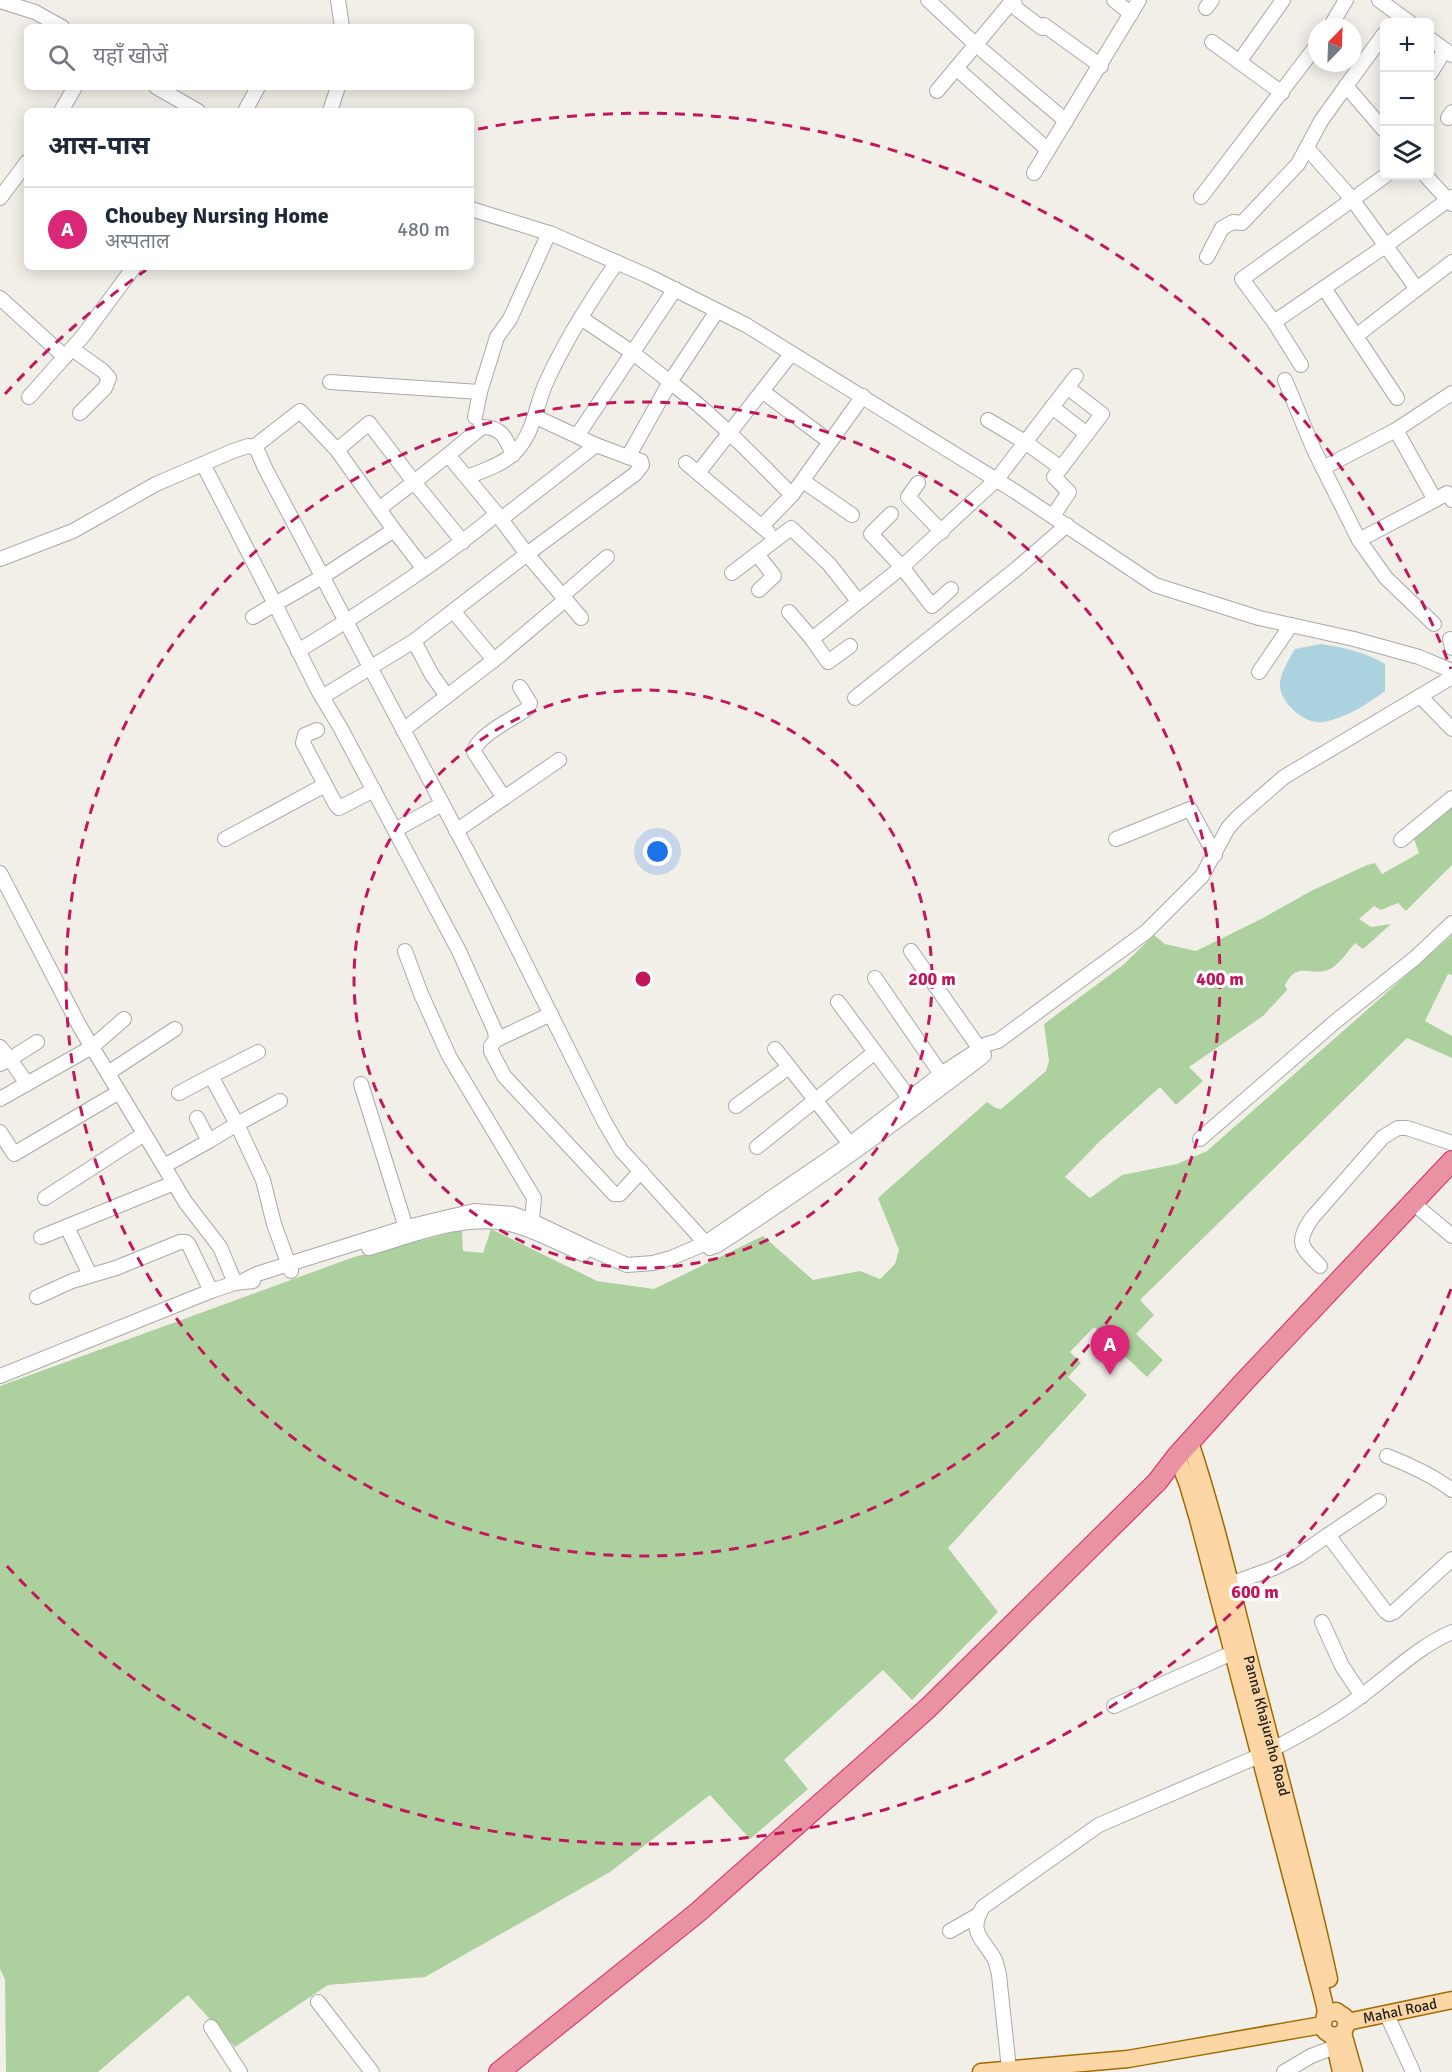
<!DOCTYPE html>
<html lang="hi">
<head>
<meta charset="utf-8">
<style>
  body { margin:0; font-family:Signika,"Noto Sans Devanagari",sans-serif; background:#f2f2f3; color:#1f2937 }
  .controls { position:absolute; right:18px; top:18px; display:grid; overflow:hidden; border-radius:9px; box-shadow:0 3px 15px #0003 }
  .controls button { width:54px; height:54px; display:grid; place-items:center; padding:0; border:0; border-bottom:2px solid #e0e1e3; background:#fff; color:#1f2937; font:30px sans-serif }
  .compass { position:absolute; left:1308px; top:18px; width:54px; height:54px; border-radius:50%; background:#fff; box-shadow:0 3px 15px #0003; rotate:23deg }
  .you { position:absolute; left:658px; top:852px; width:21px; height:21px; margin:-15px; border:4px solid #fff; border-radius:50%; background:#1a73e8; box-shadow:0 0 0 9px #1a73e833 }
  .badge { display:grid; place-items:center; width:39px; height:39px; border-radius:50%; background:#db2777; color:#fff; font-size:20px; font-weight:700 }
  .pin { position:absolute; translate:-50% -50px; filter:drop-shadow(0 2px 3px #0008) }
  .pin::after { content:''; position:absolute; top:32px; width:21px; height:18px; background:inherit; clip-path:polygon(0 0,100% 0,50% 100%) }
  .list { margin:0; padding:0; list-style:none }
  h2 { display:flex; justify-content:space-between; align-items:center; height:78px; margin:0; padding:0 24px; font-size:26px }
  h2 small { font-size:20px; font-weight:400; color:#747a83 }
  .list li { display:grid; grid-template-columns:39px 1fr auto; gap:18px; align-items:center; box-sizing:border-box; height:84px; padding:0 24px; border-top:2px solid #e0e1e3 }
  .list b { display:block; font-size:22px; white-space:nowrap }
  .list p { margin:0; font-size:20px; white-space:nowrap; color:#747a83 }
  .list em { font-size:20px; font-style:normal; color:#747a83 }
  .icon { flex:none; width:33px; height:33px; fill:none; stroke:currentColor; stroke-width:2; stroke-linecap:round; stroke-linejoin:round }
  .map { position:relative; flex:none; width:1452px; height:2072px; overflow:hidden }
  .search { position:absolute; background:#fff; box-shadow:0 3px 15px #0003; left:24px; top:24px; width:450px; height:66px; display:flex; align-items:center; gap:15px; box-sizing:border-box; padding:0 21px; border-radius:9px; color:#747a83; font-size:22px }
  .panel { position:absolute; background:#fff; box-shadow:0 3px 15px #0003; left:24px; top:108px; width:450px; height:162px; border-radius:9px }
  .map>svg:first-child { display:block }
</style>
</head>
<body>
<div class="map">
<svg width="1452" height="2072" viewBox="0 0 1452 2072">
  <rect width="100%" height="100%" fill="#f2efe9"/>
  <path fill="#add19e" d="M1452,807V865L1406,911L1398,903L1381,910L1374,906L1359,919L1371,927L1391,924L1363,949L1355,943C1348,951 1340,963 1332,968C1313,979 1298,959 1285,985L1287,990L1263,1016L1189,1067L1203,1081L1176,1105L1160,1087L1100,1141L1065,1177L1090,1198L1122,1175L1177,1164L1207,1151L1452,935V975L1448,974L1425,1021L1452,1036V1058L1407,1038L1140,1300L1154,1315L1136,1334L1163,1360L1147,1377L1094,1327L1070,1352L1081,1363L1068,1377L1087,1395L948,1548L998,1612L912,1700L883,1670L784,1760L808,1789L750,1839L710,1795L610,1872L425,1977L328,1985L235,2047L188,1995L98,2072H6L5,1979L0,1969V1386L354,1257L462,1230L463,1251L483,1253L491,1229L597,1281L654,1289L763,1236L813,1280L860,1271L880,1279L895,1264L899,1250L878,1198L987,1102L996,1108L1001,1109L1046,1071L1049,1061L1044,1024L1123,965L1154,935L1165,944L1196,951L1263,918L1311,891L1367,865L1375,863L1382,874L1419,853L1414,839Z"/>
  <path fill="#aad3df" d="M1320,644C1343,647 1365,652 1385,664V691C1366,705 1347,717 1324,722C1306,725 1282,705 1280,687C1279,675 1289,659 1295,649Z"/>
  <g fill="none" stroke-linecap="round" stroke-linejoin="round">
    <defs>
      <g id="minor">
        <path d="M338,0L342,27"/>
        <path d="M928,0L975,44L1066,121"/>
        <path d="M1013,0L1017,9L1042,28"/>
        <path d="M1114,0L1131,14"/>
        <path d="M1379,0L1409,22"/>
        <path d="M0,1L35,12L62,27"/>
        <path d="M1206,8L1212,0"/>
        <path d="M1044,25L1101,66"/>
        <path d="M1330,27L1346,0"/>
        <path d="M1430,39L1452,55"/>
        <path d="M1212,42L1282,93"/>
        <path d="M1239,62L1283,0"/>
        <path d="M956,68L1048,150"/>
        <path d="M1430,74L1445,50"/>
        <path d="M1346,86L1384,34"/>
        <path d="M156,87L198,111"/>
        <path d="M937,91L1013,0"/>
        <path d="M61,111L75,87"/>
        <path d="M245,111L258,87"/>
        <path d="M330,111L338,87"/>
        <path d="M1448,118L1452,112"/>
        <path d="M1307,148L1352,199L1417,289"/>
        <path d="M1034,173L1139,0"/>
        <path d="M1426,176L1448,200L1452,197"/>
        <path d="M1201,197L1317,45"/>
        <path d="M0,198L27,162"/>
        <path d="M471,209L552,234L648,276L746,325L1016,492L1155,585L1259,618L1354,639L1419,657L1452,671"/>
        <path d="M1207,257L1222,228L1233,222L1242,223L1298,164L1321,121L1346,86L1384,130"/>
        <path d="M1324,288L1397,398"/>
        <path d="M0,298L65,357"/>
        <path d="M581,318L633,353L670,382L717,311"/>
        <path d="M1274,322L1242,279L1385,176"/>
        <path d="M1356,336L1452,262"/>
        <path d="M72,349L103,371L109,378L105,388L80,413"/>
        <path d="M1301,365L1274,322L1381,249L1448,200L1452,204"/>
        <path d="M1285,380L1314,450L1359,540"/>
        <path d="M330,382L480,392"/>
        <path d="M762,391L830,442"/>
        <path d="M29,397L83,336L134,267"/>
        <path d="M1052,407L1087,434"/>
        <path d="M475,417L480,392L497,337L510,319L549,233"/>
        <path d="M988,420L1025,442L1061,468"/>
        <path d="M1396,430L1452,393"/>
        <path d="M577,436L675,289"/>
        <path d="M596,445L628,457"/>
        <path d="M254,447L300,411L337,450L394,530L322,577L275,604L319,692L340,727L459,951L495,1031L496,1040L491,1046V1051L504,1076L614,1194H620L641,1171"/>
        <path d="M337,450L369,423L414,482L380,508"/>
        <path d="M448,455L482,427C502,427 506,438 513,455"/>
        <path d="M686,463L768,532"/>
        <path d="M203,464L275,604L253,617"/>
        <path d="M1323,468L1396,430L1435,500L1447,493L1452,500"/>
        <path d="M698,473L791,354"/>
        <path d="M467,477C482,471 499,466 512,455C533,437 535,409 545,385C564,342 590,301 617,262"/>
        <path d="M803,481L852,515"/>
        <path d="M918,483L908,497L942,532"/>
        <path d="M792,495L863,396"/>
        <path d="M891,514L871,534L902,567L932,606L951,589"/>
        <path d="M1053,516L1069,492L1054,477L1102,414L1068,388"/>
        <path d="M501,519L596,445L536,417"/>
        <path d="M394,530L424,569"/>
        <path d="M757,554L774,576L759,590"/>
        <path d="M0,559L73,531L156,484L233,451L248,446L254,447L258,452L265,468L499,911L604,1121L621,1150L710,1248"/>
        <path d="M732,573L791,528L829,564L858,601"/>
        <path d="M562,596L607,557"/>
        <path d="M454,612L494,660"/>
        <path d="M789,612L812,639"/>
        <path d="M581,618L527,554L635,474L642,465L641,461L628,457L670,382C715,416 753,456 792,495L762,526"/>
        <path d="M1434,624L1386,578L1359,540L1435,500"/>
        <path d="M1450,639L1452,648"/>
        <path d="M414,641L432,675L447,696"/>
        <path d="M850,646L828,662L812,639L902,567L997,479L1076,376"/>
        <path d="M298,651C367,609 435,565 497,514L448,455L414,482L463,542"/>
        <path d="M1259,672L1291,625"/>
        <path d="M1420,696L1452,729"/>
        <path d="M322,697L414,641L527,554L497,514"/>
        <path d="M855,698L1015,570L1067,525"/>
        <path d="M317,730L305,735L303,743L336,805L339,808L374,790"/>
        <path d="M403,730L494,660L565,600"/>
        <path d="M504,798L474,752C476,736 514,718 527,709L530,703L520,687"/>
        <path d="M395,830L442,804"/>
        <path d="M456,831L559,760"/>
        <path d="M225,839L325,785"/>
        <path d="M1116,839L1190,809L1215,855"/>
        <path d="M1401,840L1452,798"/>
        <path d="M0,873L80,1027L186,1203L220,1247L235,1283"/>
        <path d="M405,951L421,994L449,1056L534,1198L531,1229"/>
        <path d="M911,951L984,1055"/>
        <path d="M875,978L941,1074"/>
        <path d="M838,1002L910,1099"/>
        <path d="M496,1040L551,1014"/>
        <path d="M0,1047L10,1059L0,1064"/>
        <path d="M775,1049L850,1144"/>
        <path d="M108,1073L175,1029"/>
        <path d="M211,1076L258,1052"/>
        <path d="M27,1084L10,1059L37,1042"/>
        <path d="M361,1084L408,1234"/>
        <path d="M179,1093L211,1076L237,1124L280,1101"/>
        <path d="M0,1099L92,1047L124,1019"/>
        <path d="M736,1106L789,1067"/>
        <path d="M0,1132L14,1154L119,1092"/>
        <path d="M1200,1139L1336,1021L1415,958L1452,923"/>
        <path d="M209,1141L237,1124L263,1180L274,1224L291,1271"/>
        <path d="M757,1147L875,1052"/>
        <path d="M164,1166L209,1141L197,1118"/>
        <path d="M45,1198L144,1134"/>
        <path d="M1413,1203L1452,1236"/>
        <path d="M67,1227L90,1275"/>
        <path d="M41,1237L174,1183"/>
        <path d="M716,1246C808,1187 895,1124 982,1057"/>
        <path d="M369,1248C410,1236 467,1213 510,1224C535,1230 559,1244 583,1254"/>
        <path d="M1320,1266C1301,1247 1295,1243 1312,1218L1383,1137L1398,1128H1407L1452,1143"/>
        <path d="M245,1280L257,1274L407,1227L474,1211L513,1214L532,1221L593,1250L627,1265L653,1263L671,1258L704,1244L850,1144L941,1074L987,1044L998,1041L1146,932L1202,876L1228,828L1238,817L1284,777L1452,677"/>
        <path d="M37,1297L72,1281L116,1268L180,1242H186L189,1245L211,1291"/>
        <path d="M0,1376L211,1291L235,1283L253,1281"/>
        <path d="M1387,1456C1410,1465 1432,1475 1452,1490"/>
        <path d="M1379,1501L1328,1535L1385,1611L1389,1614L1394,1612L1452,1559"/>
        <path d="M1230,1584L1274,1568L1298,1556L1328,1535"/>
        <path d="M1322,1622L1342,1666L1362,1696"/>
        <path d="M1114,1706L1232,1653"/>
        <path d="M1273,1749C1302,1734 1331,1718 1357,1699C1388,1677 1417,1647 1452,1632"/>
        <path d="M950,1931L978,1915"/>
        <path d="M318,2002L372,2072"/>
        <path d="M1387,2015L1413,2072"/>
        <path d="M211,2027L240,2072"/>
        <path d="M1009,2069L999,1975C998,1970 997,1965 995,1960C984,1939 967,1933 983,1907L1099,1825L1259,1756"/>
        <path d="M1284,2072L1311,2056L1335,2047"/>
      </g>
      <g id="major">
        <path id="s1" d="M1190,1442C1214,1514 1231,1588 1250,1662C1277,1767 1306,1872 1329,1979"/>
        <path d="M1177,1456L1188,1485L1198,1519L1322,1994C1323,2000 1327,2010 1325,2015C1323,2026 1319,2030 1333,2036C1344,2035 1348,2028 1345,2017L1336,2011L1326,2015"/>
        <path id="s2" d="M1347,2022L1452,2000"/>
        <path d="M1343,2033L1354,2072"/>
        <path d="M1333,2036L1341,2072"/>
        <path d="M981,2072L1128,2059L1322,2025"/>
      </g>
      <path id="highway" d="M499,2072L697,1913L871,1759L928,1708L1157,1482L1177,1456L1243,1383L1452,1161"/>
    </defs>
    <use href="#minor" stroke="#a9a9a9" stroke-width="16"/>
    <use href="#major" stroke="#a06b00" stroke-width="19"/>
    <use href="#highway" stroke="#dc2a67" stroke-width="22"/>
    <use href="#minor" stroke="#fff" stroke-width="14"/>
    <use href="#major" stroke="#fcd6a4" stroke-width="16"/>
    <use href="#highway" stroke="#e892a2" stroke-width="20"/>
  </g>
  <g fill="none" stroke="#c2185b" stroke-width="3" stroke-dasharray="10 8">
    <circle cx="643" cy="979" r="289"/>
    <circle cx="643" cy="979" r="577"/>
    <path d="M1451 1289A866 866 0 0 1 5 1564M5 394A866 866 0 0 1 146 270M478 129A866 866 0 0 1 1451 669"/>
  </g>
  <g text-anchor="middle" stroke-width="6" stroke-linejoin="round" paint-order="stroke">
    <g font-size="15" fill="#222" stroke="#fff">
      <text dy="5" stroke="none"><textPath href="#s1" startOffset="294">Panna Khajuraho Road</textPath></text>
      <text dy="5" stroke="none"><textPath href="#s2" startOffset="54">Mahal Road</textPath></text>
    </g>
  </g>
  <circle cx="643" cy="979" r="9" fill="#c2185b" stroke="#fff" stroke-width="3"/>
  <g font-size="18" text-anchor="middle" font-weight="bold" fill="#c2185b" stroke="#fff" stroke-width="6" stroke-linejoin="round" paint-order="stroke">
    <text x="932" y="985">200 m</text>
    <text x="1220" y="985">400 m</text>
    <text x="1255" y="1598">600 m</text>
  </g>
</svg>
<div class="controls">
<button>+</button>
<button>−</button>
<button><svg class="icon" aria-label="layers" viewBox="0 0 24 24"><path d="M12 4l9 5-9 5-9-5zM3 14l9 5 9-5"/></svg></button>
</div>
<svg class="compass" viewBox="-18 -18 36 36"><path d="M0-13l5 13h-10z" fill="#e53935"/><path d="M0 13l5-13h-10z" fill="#747a83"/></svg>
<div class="you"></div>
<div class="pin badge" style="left:1110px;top:1375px">A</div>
<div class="search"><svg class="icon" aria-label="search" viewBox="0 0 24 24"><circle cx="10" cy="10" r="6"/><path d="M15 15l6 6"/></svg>यहाँ खोजें</div>
<section class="panel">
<h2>आस-पास<small></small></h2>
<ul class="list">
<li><span class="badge">A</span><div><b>Choubey Nursing Home</b><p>अस्पताल</p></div><em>480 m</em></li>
</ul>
</section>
</div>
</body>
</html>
